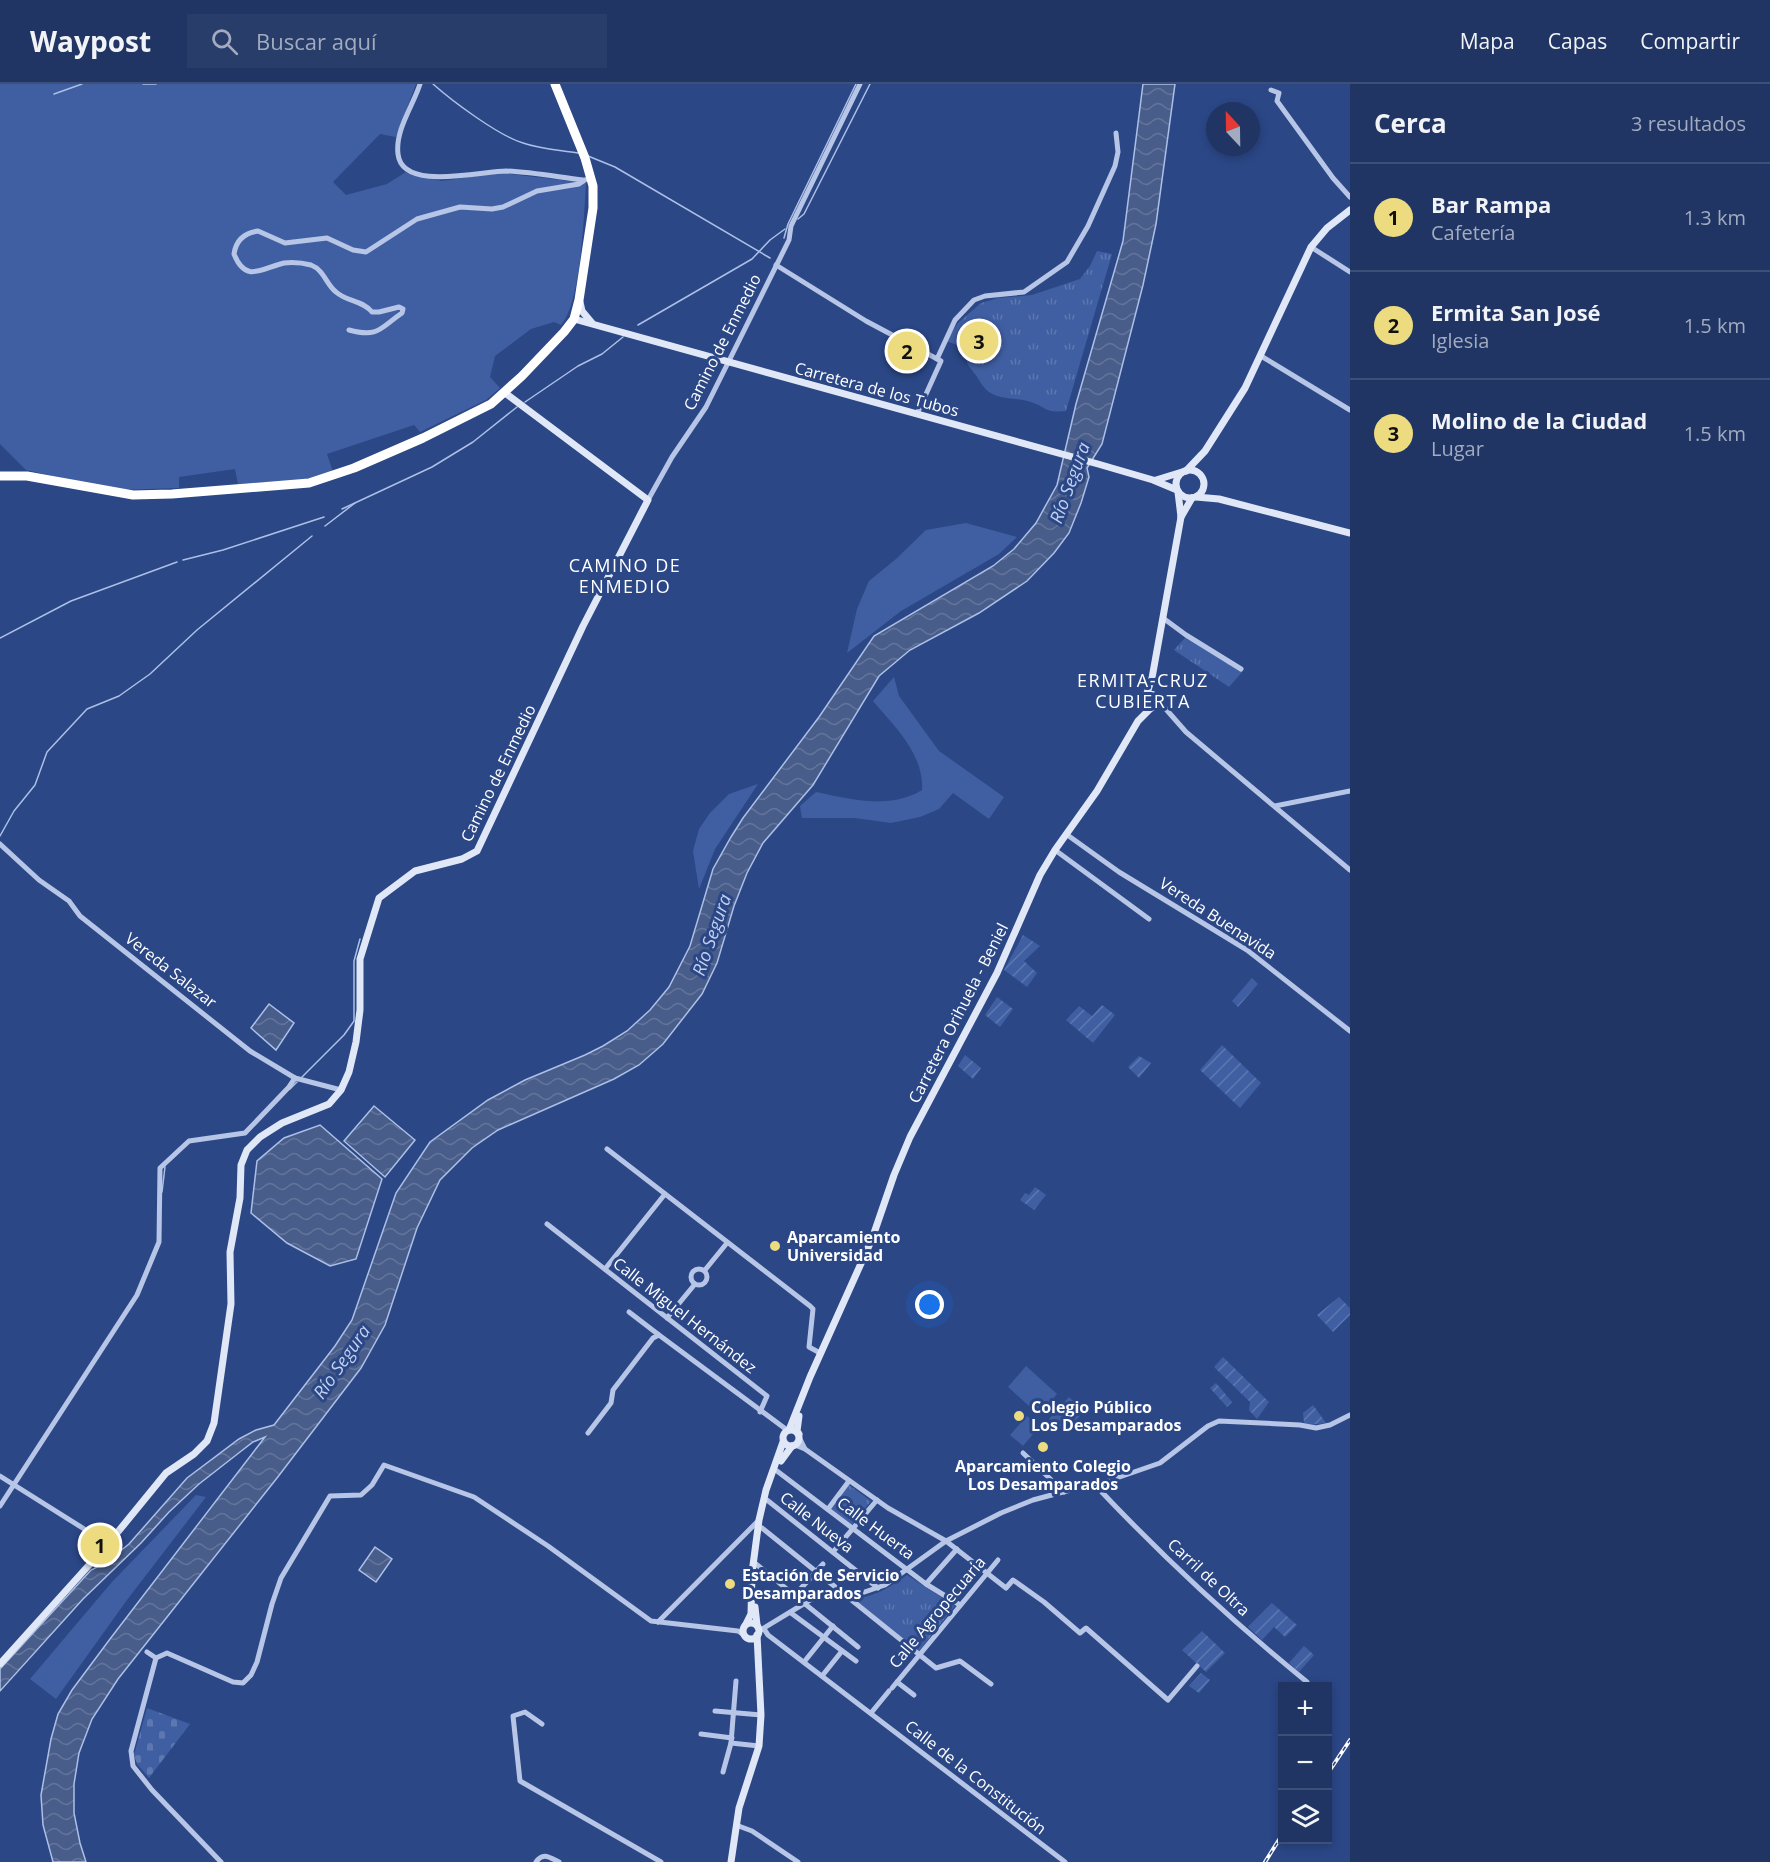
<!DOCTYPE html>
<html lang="es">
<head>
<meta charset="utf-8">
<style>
  body { margin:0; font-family:"Open Sans",sans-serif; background:#283d6a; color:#f1f3f6 }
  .controls { position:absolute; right:18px; bottom:18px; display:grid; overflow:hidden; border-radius:0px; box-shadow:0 3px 9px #0003 }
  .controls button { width:54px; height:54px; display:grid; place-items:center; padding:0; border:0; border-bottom:2px solid #3d5078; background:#203564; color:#f1f3f6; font:30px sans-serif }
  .compass { position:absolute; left:1206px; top:18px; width:54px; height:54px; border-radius:50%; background:#203564; box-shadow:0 3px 9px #0003; rotate:338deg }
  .you { position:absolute; left:930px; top:1221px; width:21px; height:21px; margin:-15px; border:4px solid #fff; border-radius:50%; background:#1a73e8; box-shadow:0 0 0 9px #1a73e833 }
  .badge { display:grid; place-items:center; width:39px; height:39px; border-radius:50%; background:#eddb7f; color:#111; font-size:20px; font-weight:700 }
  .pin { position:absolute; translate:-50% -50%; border:3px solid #fff; box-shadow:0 2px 6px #0006 }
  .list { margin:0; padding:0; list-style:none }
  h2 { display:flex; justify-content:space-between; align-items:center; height:78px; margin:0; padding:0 24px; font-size:26px }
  h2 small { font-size:20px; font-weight:400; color:#a2abbf }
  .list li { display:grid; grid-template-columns:39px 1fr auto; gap:18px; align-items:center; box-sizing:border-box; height:108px; padding:0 24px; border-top:2px solid #3d5078 }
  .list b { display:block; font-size:22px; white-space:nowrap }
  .list p { margin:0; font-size:20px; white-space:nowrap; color:#a2abbf }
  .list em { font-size:20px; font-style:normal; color:#a2abbf }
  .icon { flex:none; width:33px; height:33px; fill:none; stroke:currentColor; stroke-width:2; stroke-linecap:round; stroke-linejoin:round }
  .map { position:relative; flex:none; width:1350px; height:1778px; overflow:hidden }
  header { display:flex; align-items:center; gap:36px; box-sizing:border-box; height:84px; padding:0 30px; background:#203564; border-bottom:2px solid #3d5078 }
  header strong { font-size:28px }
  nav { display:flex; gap:33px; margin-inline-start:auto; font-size:21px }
  .search { width:420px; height:54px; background:#283d6a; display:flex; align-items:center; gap:15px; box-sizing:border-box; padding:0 21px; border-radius:0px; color:#a2abbf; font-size:22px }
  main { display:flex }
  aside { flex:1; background:#203564 }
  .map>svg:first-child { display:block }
</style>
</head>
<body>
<header>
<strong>Waypost</strong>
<div class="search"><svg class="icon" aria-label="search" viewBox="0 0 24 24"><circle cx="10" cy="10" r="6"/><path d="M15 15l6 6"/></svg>Buscar aquí</div>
<nav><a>Mapa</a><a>Capas</a><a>Compartir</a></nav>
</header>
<main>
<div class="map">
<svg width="1350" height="1778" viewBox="0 0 1350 1778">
  <defs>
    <pattern id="cemetery-stones" width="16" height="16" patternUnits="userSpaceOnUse" patternTransform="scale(1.5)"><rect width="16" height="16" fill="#405fa2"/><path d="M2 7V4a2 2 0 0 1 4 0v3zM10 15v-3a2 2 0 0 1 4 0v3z" fill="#5d77b0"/></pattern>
    <pattern id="park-tufts" width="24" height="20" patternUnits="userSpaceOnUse" patternTransform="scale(1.5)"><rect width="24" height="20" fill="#405fa2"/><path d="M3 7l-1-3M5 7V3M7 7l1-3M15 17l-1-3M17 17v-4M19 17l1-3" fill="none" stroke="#5d77b0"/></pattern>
    <pattern id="garden-furrows" width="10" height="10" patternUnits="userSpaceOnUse" patternTransform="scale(1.5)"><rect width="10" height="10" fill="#405fa2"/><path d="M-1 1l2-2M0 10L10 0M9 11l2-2" fill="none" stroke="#5d77b0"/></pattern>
    <pattern id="water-waves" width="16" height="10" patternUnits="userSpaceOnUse" patternTransform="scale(1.5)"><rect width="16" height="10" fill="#495d8a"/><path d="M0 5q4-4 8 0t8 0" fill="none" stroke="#64759c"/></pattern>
  </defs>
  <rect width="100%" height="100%" fill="#2b4786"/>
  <g fill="#405fa2">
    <path d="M0,0H416L396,53L380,50L333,98L346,111L387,100L406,88L441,97L501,89L586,99C584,131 581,219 561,241L554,238L531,245L495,272L490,293L500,304L486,316L420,348L414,341L327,370L333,388L306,396L238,400L235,385L179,393V404L116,406L26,386L0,360Z"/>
    <path d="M966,439L1017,453L999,470L901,527L847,569L857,525L869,497L896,475L926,446Z"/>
    <path d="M894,593L899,612L939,667L1004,713L989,735L953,709L939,725L920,733L891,739L855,734H802L800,722L816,708C850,715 890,726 922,706C924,670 895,643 873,617Z"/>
    <path d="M758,700L715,765L699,805L693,767L699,745L710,729L729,710Z"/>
    <path d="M1026,1282L1057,1310L1039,1331L1008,1303Z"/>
    <path d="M1069,1313L1084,1327L1065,1349L1049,1335Z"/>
    <path d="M1027,1332L1040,1342L1023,1362L1010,1351Z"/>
    <path d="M196,1411L206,1413L127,1516L56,1615L30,1595L112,1498Z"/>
  </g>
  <path fill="url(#cemetery-stones)" d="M147,1624L190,1640L149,1694L137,1680L134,1671Z"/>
  <g fill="url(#park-tufts)">
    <path d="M1097,167L1112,170L1066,327C1045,329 1048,324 1031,318C1015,312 995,318 983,302C980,298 978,294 975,290C968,281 964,278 968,265L946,257L958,239L981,219L998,214L1032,211L1080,195L1090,182Z"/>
    <path d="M1185,554L1243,587L1229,603L1174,566Z"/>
    <path d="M849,1401L871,1417L852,1441L831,1425Z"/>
    <path d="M907,1491L955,1522L919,1567L854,1515C874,1513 891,1503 907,1491Z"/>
  </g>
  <g fill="url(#garden-furrows)">
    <path d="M1023,851L1040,862L1024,877L1037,889L1027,903L1004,886Z"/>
    <path d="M1252,894L1258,900L1238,923L1232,917Z"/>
    <path d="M997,913L1013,925L1000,943L985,931Z"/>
    <path d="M1102,921L1115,931L1093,959L1066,936L1079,922L1092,932Z"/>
    <path d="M1222,961L1261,999L1240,1024L1200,986Z"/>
    <path d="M965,971L981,984L973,995L958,982Z"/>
    <path d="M1139,972L1151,979L1139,994L1128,983Z"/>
    <path d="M1035,1103L1046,1111L1034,1126L1020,1116L1025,1109L1029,1111Z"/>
    <path d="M1339,1213L1350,1224V1231L1333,1248L1317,1231Z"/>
    <path d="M1223,1273L1269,1318L1257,1335L1249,1326L1250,1318L1214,1283Z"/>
    <path d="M1216,1299L1232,1318L1227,1323L1210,1304Z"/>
    <path d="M1313,1321L1326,1339L1310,1341L1304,1339L1303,1329Z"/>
    <path d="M1272,1519L1297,1541L1285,1553L1274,1543L1262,1556L1248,1543Z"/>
    <path d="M1202,1547L1225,1569L1206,1588L1182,1566Z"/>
    <path d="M1304,1562L1314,1571L1299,1588L1289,1579Z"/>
    <path d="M1201,1589L1210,1596L1199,1609L1189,1602Z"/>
  </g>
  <g fill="url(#water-waves)" stroke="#acc0e7" stroke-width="1.5">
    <path d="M1143,0H1175L1156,140L1143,201L1102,360L1087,384L1089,393L1081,419L1069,449L1054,469L1027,497L979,529L910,566L879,592L813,701L763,759L747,789L734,822L717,879L702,910L663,960L639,981L614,995L498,1046L472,1064L440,1096L417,1144L385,1241L361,1284L277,1394L118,1595L92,1635L79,1669L74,1700V1729L80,1759L86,1778H53L43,1741L41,1711L51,1655L58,1630L72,1606L110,1555L265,1353L253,1358L240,1368L199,1400L169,1428L141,1459L83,1515L0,1607V1585L91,1486L105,1479L129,1460L187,1394L239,1355L256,1346L274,1341L335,1262L352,1236L396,1109L430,1058L488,1016L525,996L585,971L603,962L627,947L650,926L669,903L690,862L713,785L731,753L743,734L819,633L874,552L993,482L1014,465L1036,439L1057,401L1076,320L1123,157Z"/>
    <path d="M269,920L294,939L276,966L251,944Z"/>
    <path d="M374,1022L415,1056L385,1093L344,1057Z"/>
    <path d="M320,1041L382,1095L356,1175L330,1182L287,1159L251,1129L257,1077L284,1054Z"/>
    <path d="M375,1463L392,1475L376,1498L359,1486Z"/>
  </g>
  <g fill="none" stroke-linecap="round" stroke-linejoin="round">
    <g stroke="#acc0e7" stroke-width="1.5">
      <path d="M143,0H156"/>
      <path d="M433,0C452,17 499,52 523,59C540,65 560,66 578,69"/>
      <path d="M54,10L82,0"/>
      <path d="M588,72L615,83L770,174"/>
      <path d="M798,135L804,130L870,0"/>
      <path d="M784,154L788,140L856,0"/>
      <path d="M638,241L752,175L770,156L785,145"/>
      <path d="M525,318L578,282L602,270L623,253"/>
      <path d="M342,425L432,383L473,358L517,323"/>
      <path d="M325,442L355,419"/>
      <path d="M183,476L223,466L324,433"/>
      <path d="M0,554L71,517L177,478"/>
      <path d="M0,752L14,727L35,701L47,668L87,625L119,612L150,590L197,546L312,452"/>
      <path d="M302,993L344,951L354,937V877L360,855"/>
      <path d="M290,1005L297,998"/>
      <path d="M162,1108L165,1083"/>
    </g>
    <g stroke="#b7c6e7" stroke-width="5">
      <path d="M420,0C413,22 395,46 398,70C402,108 481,87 506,87C531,88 558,93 583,96"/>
      <path d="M1271,6L1279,9L1277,17L1333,94L1350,113"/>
      <path d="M1311,163L1350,188"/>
      <path d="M776,181L866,237L941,277L917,330"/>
      <path d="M349,246C379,254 380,244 402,229L403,225L399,223L379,228H372C362,216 347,218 336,208C326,200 324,186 311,181C303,179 293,178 284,179C262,184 246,200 234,170C236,156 244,149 258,147L285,159L327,154L353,166L366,168L417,135L460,123L492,125L503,123L537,107L579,100L585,96"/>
      <path d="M1261,272L1350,326"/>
      <path d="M937,275L955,236L974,216L985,212L1024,208L1067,178L1088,142L1115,82L1118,68L1116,49"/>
      <path d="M648,416L672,373L706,323L789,156L791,142L860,0"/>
      <path d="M1163,534L1186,551L1241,585"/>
      <path d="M1157,615L1186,648L1350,786"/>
      <path d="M1275,722L1350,707"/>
      <path d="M1066,750L1119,788L1247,866L1350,947"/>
      <path d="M0,760L39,796L69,817L80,832L250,967L295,994L341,1006"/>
      <path d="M1055,766L1149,835"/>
      <path d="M607,1065L810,1222L813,1225L809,1263L820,1269"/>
      <path d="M547,1140L767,1312L760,1328"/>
      <circle cx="699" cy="1193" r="8"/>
      <path d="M605,1185L665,1110"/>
      <path d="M705,1186L727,1159"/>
      <path d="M629,1228L659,1251"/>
      <path d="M667,1234L695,1200"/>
      <path d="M588,1349L611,1319L613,1306L653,1254L659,1251L787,1346"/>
      <path d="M800,1355L805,1365"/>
      <path d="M795,1361L805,1365L888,1424L946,1457L1006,1504L1013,1496L1044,1518L1080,1549L1086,1544L1168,1616L1197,1582"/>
      <path d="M1023,1369L1064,1408"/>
      <path d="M777,1387L926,1500L960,1521"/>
      <path d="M0,1392L108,1460"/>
      <path d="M1097,1403C1162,1472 1233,1538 1307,1598"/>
      <path d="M767,1416L878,1504"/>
      <path d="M0,1422L137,1211L159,1158L160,1084L189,1057L245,1049L289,1003L295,994"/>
      <path d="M828,1425L849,1397"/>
      <path d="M762,1444L936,1584L960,1577L991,1600"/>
      <path d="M833,1468L877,1416"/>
      <path d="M756,1480L858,1563"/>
      <path d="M926,1500L957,1465"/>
      <path d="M794,1512L823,1480"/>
      <path d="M791,1529L856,1577"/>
      <path d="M658,1538L759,1436"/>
      <path d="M764,1545L768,1551L1065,1778"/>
      <path d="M759,1547L815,1513H850L885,1501L946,1457L1001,1429L1033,1416L1074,1405L1097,1403L1108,1397L1160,1379L1208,1342L1219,1337L1300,1341L1316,1344L1330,1341L1350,1331"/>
      <path d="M147,1568L156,1574"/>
      <path d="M804,1578L833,1542"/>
      <path d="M822,1592L842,1567"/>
      <path d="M897,1598L914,1611"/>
      <path d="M892,1604L998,1476"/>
      <path d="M715,1627L761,1631"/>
      <path d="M871,1629L889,1607"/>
      <path d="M542,1640L525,1628L513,1632L520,1697L661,1778"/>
      <path d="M701,1650L732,1654"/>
      <path d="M731,1659L759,1662"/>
      <path d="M723,1688L731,1659L736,1597"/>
      <path d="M736,1741L752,1747L798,1778"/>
      <path d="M221,1778L152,1706L133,1682L131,1667L156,1574L167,1569L233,1598L243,1599L251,1591L257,1578L272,1520L281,1494L330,1412L361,1411L372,1401L384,1381L474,1413L548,1462L651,1537L738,1547L744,1551"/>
      <path d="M536,1778C543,1768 549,1773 559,1778"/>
    </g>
    <g stroke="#e0e7f7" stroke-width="7">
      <path d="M580,218L582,227L592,239"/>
      <path d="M574,235L1098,380L1153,396L1177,406"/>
      <circle cx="1190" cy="400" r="14"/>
      <path d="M1186,387L1205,367L1245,304L1311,163L1327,144L1350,126"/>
      <path d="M1156,396L1182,388"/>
      <path d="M1196,413L1219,415L1350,449"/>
      <path d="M1181,433L1192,414"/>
      <circle cx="1150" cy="617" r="7"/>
      <path d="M1146,612L1152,594L1181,433L1178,408"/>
      <circle cx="791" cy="1354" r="8"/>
      <path d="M789,1346L810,1293L872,1155L894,1091L910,1053L997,889L1040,791L1055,766L1097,707L1138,637L1151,624"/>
      <path d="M799,1350L797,1347L799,1332"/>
      <path d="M781,1377L792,1362"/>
      <path d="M755,1523L757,1541"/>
      <circle cx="751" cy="1547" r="8"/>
      <path d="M746,1540L751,1530L752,1489L759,1436L766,1406L783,1358"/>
      <path d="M0,1580L108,1460L166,1389L194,1370L207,1357L214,1339L231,1220L230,1168L240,1114L241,1081L247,1066L260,1053L282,1039L329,1020L341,1006L349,988L356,958L360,926V875L379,814L415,787L462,775L477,767L583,542L648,416L505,309"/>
      <path d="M731,1778L739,1724L759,1662L761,1631L757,1551"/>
    </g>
    <path stroke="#fff" stroke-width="9" d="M0,392H27L133,411L172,410L309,399L354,384L423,354L491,320L522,292L564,248L574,235L579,216L593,124V102L585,74L555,0"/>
    <defs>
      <g id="rail">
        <path d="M1328,1689L1350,1656"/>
        <path d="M1265,1778L1282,1751"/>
      </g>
    </defs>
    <use href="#rail" stroke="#fff" stroke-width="4"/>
    <use href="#rail" stroke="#2b4786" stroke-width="1.5" stroke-dasharray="4.5" stroke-linecap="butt"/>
  </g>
  <g fill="#eddb7f" stroke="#2b4786" stroke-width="2">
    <circle cx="775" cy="1162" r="6"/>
    <circle cx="1019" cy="1332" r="6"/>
    <circle cx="1043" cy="1363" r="6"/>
    <circle cx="730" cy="1500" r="6"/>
  </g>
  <g text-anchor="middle" stroke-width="6" stroke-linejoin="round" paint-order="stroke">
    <g font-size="16" fill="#fff" stroke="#2b4786">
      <text transform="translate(722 258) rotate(-63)" y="6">Camino de Enmedio</text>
      <text transform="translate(877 305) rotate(15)" y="6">Carretera de los Tubos</text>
      <text transform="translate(498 689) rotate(-64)" y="6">Camino de Enmedio</text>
      <text transform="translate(1218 834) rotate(33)" y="6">Vereda Buenavida</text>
      <text transform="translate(171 886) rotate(38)" y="6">Vereda Salazar</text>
      <text transform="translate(958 929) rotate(-63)" y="6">Carretera Orihuela - Beniel</text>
      <text transform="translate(685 1231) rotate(38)" y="6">Calle Miguel Hernández</text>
      <text transform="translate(817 1438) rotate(38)" y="6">Calle Nueva</text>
      <text transform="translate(876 1444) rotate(37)" y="6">Calle Huerta</text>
      <text transform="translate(1209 1493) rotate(43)" y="6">Carril de Oltra</text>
      <text transform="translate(937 1528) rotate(-50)" y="6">Calle Agropecuaria</text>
      <text transform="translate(976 1693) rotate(38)" y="6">Calle de la Constitución</text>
    </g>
    <g font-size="16" font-weight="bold" fill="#fff" stroke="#2b4786" text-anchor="start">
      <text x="787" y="1159">Aparcamiento<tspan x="787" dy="18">Universidad</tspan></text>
      <text x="1031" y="1329">Colegio Público<tspan x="1031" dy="18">Los Desamparados</tspan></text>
      <text x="1043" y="1388" text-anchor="middle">Aparcamiento Colegio<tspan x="1043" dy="18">Los Desamparados</tspan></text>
      <text x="742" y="1497">Estación de Servicio<tspan x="742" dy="18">Desamparados</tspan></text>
    </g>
    <g font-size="18" font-style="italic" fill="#c2d1ef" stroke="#2b4786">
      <text transform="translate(1070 399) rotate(-70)" y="6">Río Segura</text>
      <text transform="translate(712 851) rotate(-71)" y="6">Río Segura</text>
      <text transform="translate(342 1278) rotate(-55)" y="6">Río Segura</text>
    </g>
    <g font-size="18" letter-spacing="1.5" fill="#fff" stroke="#2b4786">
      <text x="625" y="488">CAMINO DE<tspan x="625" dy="21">ENMEDIO</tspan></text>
      <text x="1143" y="603">ERMITA-CRUZ<tspan x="1143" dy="21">CUBIERTA</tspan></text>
    </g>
  </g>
</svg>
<div class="controls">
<button>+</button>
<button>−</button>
<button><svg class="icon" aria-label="layers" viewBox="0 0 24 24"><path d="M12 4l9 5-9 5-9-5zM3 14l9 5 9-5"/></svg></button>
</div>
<svg class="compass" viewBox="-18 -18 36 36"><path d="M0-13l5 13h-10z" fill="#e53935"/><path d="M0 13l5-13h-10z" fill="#a2abbf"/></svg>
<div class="you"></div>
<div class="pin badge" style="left:100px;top:1461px">1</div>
<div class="pin badge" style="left:907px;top:267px">2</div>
<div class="pin badge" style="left:979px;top:257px">3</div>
</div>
<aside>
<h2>Cerca<small>3 resultados</small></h2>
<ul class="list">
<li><span class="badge">1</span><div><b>Bar Rampa</b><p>Cafetería</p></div><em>1.3 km</em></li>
<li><span class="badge">2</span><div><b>Ermita San José</b><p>Iglesia</p></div><em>1.5 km</em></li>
<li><span class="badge">3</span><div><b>Molino de la Ciudad</b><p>Lugar</p></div><em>1.5 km</em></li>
</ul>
</aside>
</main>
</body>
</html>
